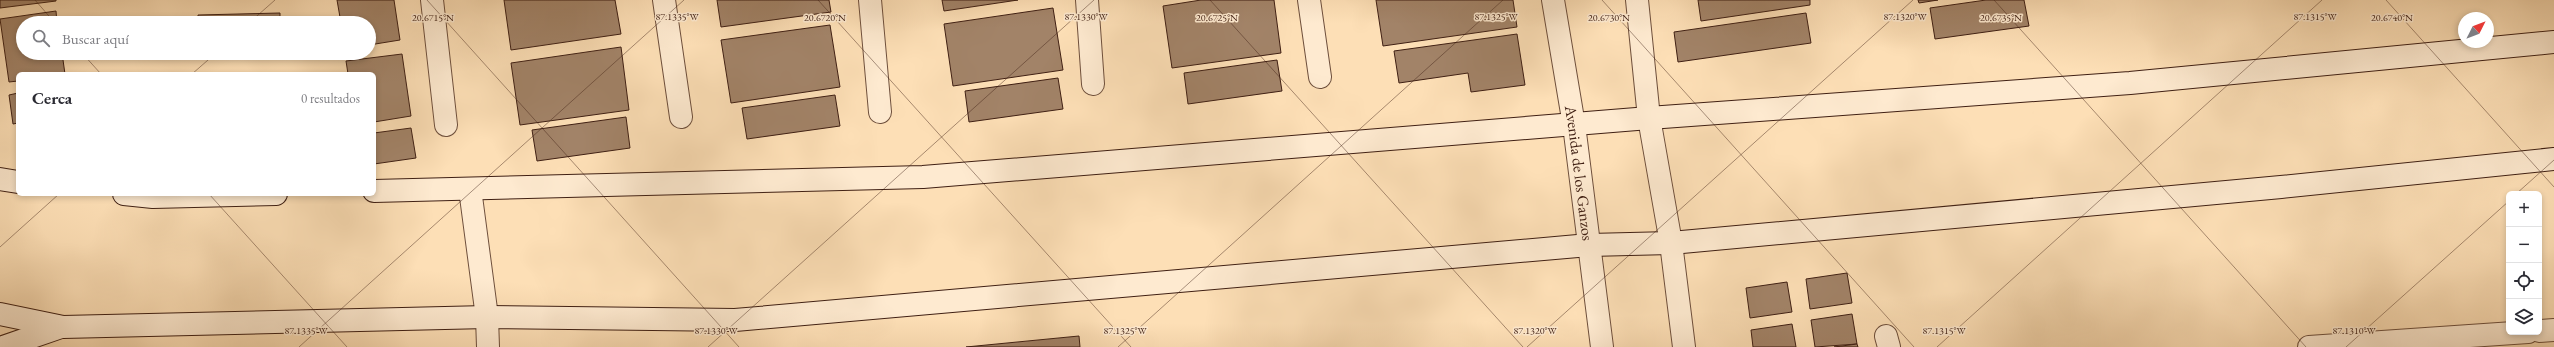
<!DOCTYPE html>
<html lang="es">
<head>
<meta charset="utf-8">
<style>
  body { margin:0; font-family:"EB Garamond",serif; background:#f2f2f3; color:#2b2b33 }
  .controls { position:absolute; right:12px; bottom:12px; display:grid; overflow:hidden; border-radius:6px; box-shadow:0 2px 6px #0003 }
  .controls button { width:36px; height:36px; display:grid; place-items:center; padding:0; border:0; border-bottom:1px solid #e1e1e2; background:#fff; color:#2b2b33; font:20px sans-serif }
  .compass { position:absolute; left:2458px; top:12px; width:36px; height:36px; border-radius:50%; background:#fff; box-shadow:0 2px 6px #0003; rotate:48deg }
  .list { margin:0; padding:0; list-style:none }
  h2 { display:flex; justify-content:space-between; align-items:center; height:52px; margin:0; padding:0 16px; font-size:17px }
  h2 small { font-size:13px; font-weight:400; color:#7c7c81 }
  .icon { flex:none; width:22px; height:22px; fill:none; stroke:currentColor; stroke-width:2; stroke-linecap:round; stroke-linejoin:round }
  .map { position:relative; flex:none; width:2554px; height:347px; overflow:hidden }
  .search { position:absolute; background:#fff; box-shadow:0 2px 6px #0003; left:16px; top:16px; width:360px; height:44px; display:flex; align-items:center; gap:10px; box-sizing:border-box; padding:0 14px; border-radius:22px; color:#7c7c81; font-size:15px }
  .panel { position:absolute; background:#fff; box-shadow:0 2px 6px #0003; left:16px; top:72px; width:360px; height:124px; border-radius:6px }
  .map>svg:first-child { display:block }
</style>
</head>
<body>
<div class="map">
<svg width="2554" height="347" viewBox="0 0 2554 347">
  <rect width="100%" height="100%" fill="#fddfb6"/>
  <filter id="stains"><feTurbulence type="fractalNoise" baseFrequency=".005" numOctaves="4"/><feColorMatrix values="0 0 0 0 .2 0 0 0 0 .09 0 0 0 0 .02 0 0 0 .5 -.17"/></filter>
  <radialGradient id="worn" r=".72"><stop offset=".6" stop-color="#630" stop-opacity="0"/><stop offset="1" stop-color="#630" stop-opacity=".3"/></radialGradient>
  <g fill="#a28368" stroke="#3f1f13">
    <path d="M0,0H56V1L0,8Z"/>
    <path d="M337,0H394L400,40L369,45V23H341Z"/>
    <path d="M504,0H615L621,34L511,50Z"/>
    <path d="M717,0H829L831,12L721,27Z"/>
    <path d="M942,0H1018L944,11Z"/>
    <path d="M1201,0H1274L1281,53L1172,68L1163,6Z"/>
    <path d="M1376,0H1513L1517,27L1383,46Z"/>
    <path d="M1698,0H1810V5L1701,21Z"/>
    <path d="M1918,0H1938L1919,3Z"/>
    <path d="M1986,0H2024L2029,26L1935,39L1930,8Z"/>
    <path d="M1053,8L1063,70L953,86L944,24Z"/>
    <path d="M56,11L57,23H23V53H62L65,74H18V81L9,82L0,19Z"/>
    <path d="M280,13V23H198V15Z"/>
    <path d="M1806,13L1811,43L1678,62L1674,32Z"/>
    <path d="M830,25L840,87L731,103L721,40Z"/>
    <path d="M1517,34L1525,85L1471,92L1468,73L1399,83L1394,51Z"/>
    <path d="M621,47L629,110L520,125L511,63Z"/>
    <path d="M200,53H281V56L200,58Z"/>
    <path d="M402,54L411,116L374,122V74H348L346,61Z"/>
    <path d="M1277,60L1282,91L1188,104L1184,73Z"/>
    <path d="M1058,78L1063,109L969,122L965,91Z"/>
    <path d="M18,93V123L13,124L9,95Z"/>
    <path d="M835,95L840,126L747,139L742,108Z"/>
    <path d="M626,117L630,148L537,161L532,130Z"/>
    <path d="M411,128L416,158L374,164V133Z"/>
    <path d="M1847,273L1852,303L1810,309L1806,279Z"/>
    <path d="M1787,282L1792,312L1750,318L1746,288Z"/>
    <path d="M1852,314L1857,344L1815,347L1811,320Z"/>
    <path d="M1792,324L1796,347H1753L1751,330Z"/>
    <path d="M1079,336L1080,347H966Z"/>
    <path d="M1857,344L1858,347H1834Z"/>
  </g>
  <g fill="none" stroke-linecap="round" stroke-linejoin="round">
    <defs>
      <g id="minor">
        <path d="M432,0L446,125"/>
        <path d="M664,0L681,117"/>
        <path d="M870,0L880,112"/>
        <path d="M1087,0L1093,84"/>
        <path d="M1309,0L1320,77"/>
        <path d="M470,189L487,317L488,347"/>
        <path d="M2539,331L2554,330"/>
        <path d="M1886,336L1889,347"/>
        <path d="M2309,347L2528,332"/>
      </g>
      <g id="tertiary">
        <path id="s1" d="M1553,0L1574,125L1602,347"/>
        <path d="M1637,0L1649,118L1671,243L1684,347"/>
      </g>
      <g id="secondary">
        <path d="M0,179L18,182"/>
        <path d="M374,191L923,177L1649,118L2130,83L2554,42"/>
        <path d="M124,194L153,197L276,194"/>
        <path d="M0,314L63,327L487,317L735,320L1589,245L1671,243L2281,187L2554,159"/>
        <path d="M3,347L61,327"/>
      </g>
    </defs>
    <use href="#minor" stroke="#6e4f3c" stroke-width="24"/>
    <use href="#tertiary" stroke="#6e4f3c" stroke-width="24"/>
    <use href="#secondary" stroke="#3f1f13" stroke-width="24"/>
    <use href="#minor" stroke="#feead0" stroke-width="22"/>
    <use href="#tertiary" stroke="#feead0" stroke-width="22"/>
    <use href="#secondary" stroke="#feead0" stroke-width="22"/>
  </g>
  <path fill="none" stroke="#3f1f13" stroke-width="1" stroke-opacity="0.45" d="M35,0L55,23M427,0L739,347M818,0L1131,347M1210,0L1523,347M1602,0L1914,347M1994,0L2306,347M2386,0L2554,187M249,23L275,0M82,53L101,74M192,74L216,53M209,194L347,347M2516,194L2554,160M0,247L59,194M299,347L684,0M708,347L1094,0M1118,347L1503,0M1527,347L1913,0M1937,347L2322,0M2346,347L2509,201"/>
  <g text-anchor="middle" stroke-width="3" stroke-linejoin="round" paint-order="stroke">
    <g font-size="16" fill="#3f1f13" stroke="#feead0">
      <text dy="6" stroke="none"><textPath href="#s1" startOffset="175">Avenida de los Ganzos</textPath></text>
    </g>
  </g>
  <g font-size="10" text-anchor="middle" fill="#3f1f13" stroke="#feead0" stroke-width="3" stroke-linejoin="round" paint-order="stroke">
    <text x="1086" y="20">87.1330°W</text>
    <text x="2315" y="20">87.1315°W</text>
    <text x="677" y="20">87.1335°W</text>
    <text x="1496" y="20">87.1325°W</text>
    <text x="1905" y="20">87.1320°W</text>
    <text x="433" y="21">20.6715°N</text>
    <text x="825" y="21">20.6720°N</text>
    <text x="1217" y="21">20.6725°N</text>
    <text x="1609" y="21">20.6730°N</text>
    <text x="2001" y="21">20.6735°N</text>
    <text x="2392" y="21">20.6740°N</text>
    <text x="306" y="334">87.1335°W</text>
    <text x="716" y="334">87.1330°W</text>
    <text x="1125" y="334">87.1325°W</text>
    <text x="1535" y="334">87.1320°W</text>
    <text x="1944" y="334">87.1315°W</text>
    <text x="2354" y="334">87.1310°W</text>
  </g>
  <rect width="100%" height="100%" filter="url(#stains)"/>
  <rect width="100%" height="100%" fill="url(#worn)"/>
</svg>
<div class="controls">
<button>+</button>
<button>−</button>
<button><svg class="icon" aria-label="locate" viewBox="0 0 24 24"><circle cx="12" cy="12" r="6"/><path d="M12 2v4M12 18v4M2 12h4M18 12h4"/></svg></button>
<button><svg class="icon" aria-label="layers" viewBox="0 0 24 24"><path d="M12 4l9 5-9 5-9-5zM3 14l9 5 9-5"/></svg></button>
</div>
<svg class="compass" viewBox="-18 -18 36 36"><path d="M0-13l5 13h-10z" fill="#e53935"/><path d="M0 13l5-13h-10z" fill="#7c7c81"/></svg>
<div class="search"><svg class="icon" aria-label="search" viewBox="0 0 24 24"><circle cx="10" cy="10" r="6"/><path d="M15 15l6 6"/></svg>Buscar aquí</div>
<section class="panel">
<h2>Cerca<small>0 resultados</small></h2>
<ul class="list">
</ul>
</section>
</div>
</body>
</html>
